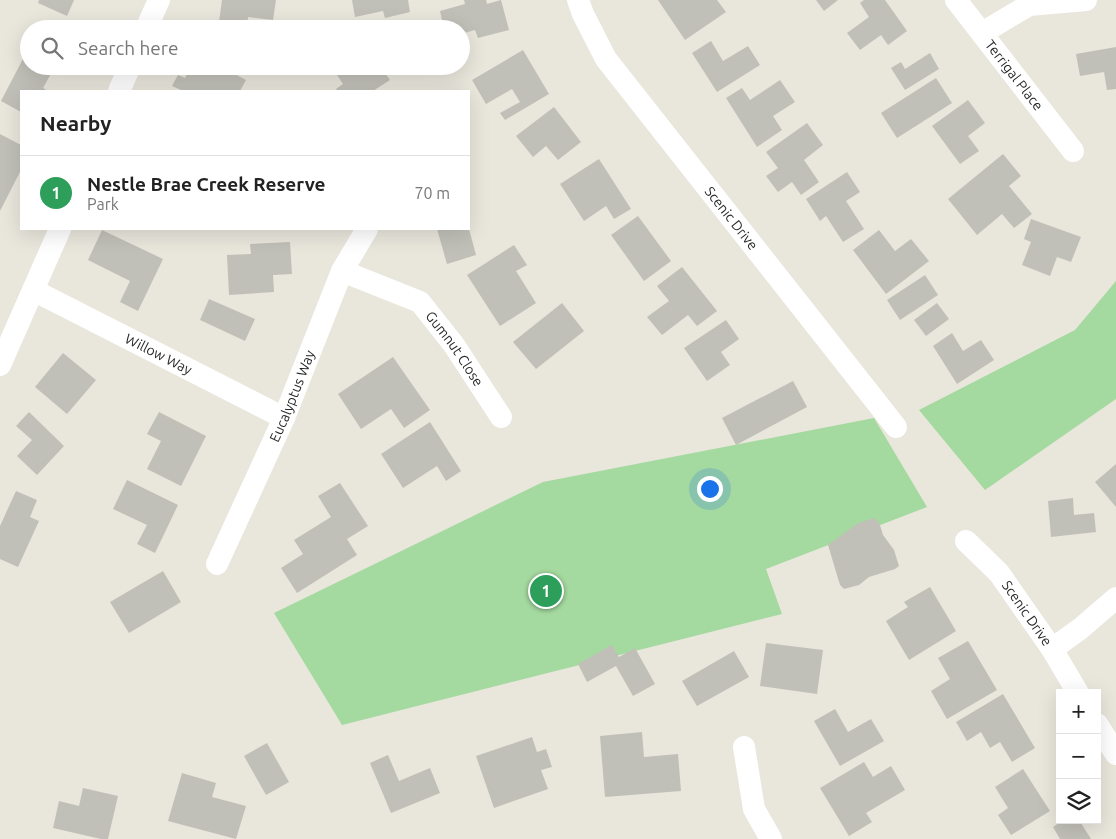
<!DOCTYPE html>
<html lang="en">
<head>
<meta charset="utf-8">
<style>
  body { margin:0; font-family:Ubuntu,sans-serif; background:#f6f6f6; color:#222 }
  .controls { position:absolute; right:15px; bottom:15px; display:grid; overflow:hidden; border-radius:0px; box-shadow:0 5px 20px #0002 }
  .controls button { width:45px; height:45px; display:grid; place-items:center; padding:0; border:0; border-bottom:1px solid #e0e0e0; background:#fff; color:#222; font:25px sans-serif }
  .you { position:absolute; left:709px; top:488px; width:18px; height:18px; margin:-12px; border:4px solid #fff; border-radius:50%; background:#1a73e8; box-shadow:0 0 0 8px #1a73e833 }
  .badge { display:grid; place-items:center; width:32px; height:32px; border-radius:50%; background:#db2777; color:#fff; font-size:16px; font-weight:700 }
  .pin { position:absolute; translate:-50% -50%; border:2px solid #fff; box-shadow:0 1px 5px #0006 }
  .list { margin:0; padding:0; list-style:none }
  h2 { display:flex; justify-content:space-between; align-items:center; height:65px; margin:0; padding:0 20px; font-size:21px }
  h2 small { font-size:16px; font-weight:400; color:#767676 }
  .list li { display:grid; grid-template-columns:32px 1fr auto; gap:15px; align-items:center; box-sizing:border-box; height:75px; padding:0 20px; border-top:1px solid #e0e0e0 }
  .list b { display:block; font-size:19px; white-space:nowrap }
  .list p { margin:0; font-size:16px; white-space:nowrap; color:#767676 }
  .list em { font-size:16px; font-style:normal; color:#767676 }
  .icon { flex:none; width:28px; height:28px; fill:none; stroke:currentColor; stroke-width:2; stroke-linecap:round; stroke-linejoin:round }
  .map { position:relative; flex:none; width:1116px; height:839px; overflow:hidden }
  .search { position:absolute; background:#fff; box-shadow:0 5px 20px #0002; left:20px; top:20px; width:450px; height:55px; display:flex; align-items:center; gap:12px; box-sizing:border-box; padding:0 18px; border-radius:28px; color:#767676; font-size:19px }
  .panel { position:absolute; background:#fff; box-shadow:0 5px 20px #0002; left:20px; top:90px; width:450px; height:140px; border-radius:0px }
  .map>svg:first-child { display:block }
</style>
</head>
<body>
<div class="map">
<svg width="1116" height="839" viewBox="0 0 1116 839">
  <rect width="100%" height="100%" fill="#e9e6dc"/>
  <g fill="#a4d99f">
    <path d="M1116,281V399L985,490L919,410L1075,330Z"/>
    <path d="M874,418L927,507L766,569L782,614L342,725L274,613L543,482Z"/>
  </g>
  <g fill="#c1c0b8">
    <path d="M39,0H74L67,16L38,3Z"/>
    <path d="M222,0H276L273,20L248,17L247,29H218Z"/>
    <path d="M352,0H408L410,12L385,18L383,11L355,17Z"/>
    <path d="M464,0H486L487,4L501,0L509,30L478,38L475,30L461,34V29H444L440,11L465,4Z"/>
    <path d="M658,0H717L726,12L685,40Z"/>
    <path d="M816,0H838L824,11Z"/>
    <path d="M864,0H885L907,31L888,45L881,35L860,50L847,33L869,17L860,3Z"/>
    <path d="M711,41L723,61L748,46L760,65L717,92L692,53Z"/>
    <path d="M1116,47V89L1107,90L1104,72L1080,76L1076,54Z"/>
    <path d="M523,50L549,94L505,120L500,113L520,102L512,89L486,104L472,80Z"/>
    <path d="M930,53L939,69L905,90L891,68L901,62L905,69Z"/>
    <path d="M25,55L29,57V66H47L53,70L43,88L48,91H21V112L1,101Z"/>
    <path d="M191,66H231L229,71L246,80L240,91H183L172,86L178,75L185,78Z"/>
    <path d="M331,66H380L390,80L373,91H338L336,89L343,84Z"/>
    <path d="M936,78L952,103L897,138L881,113Z"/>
    <path d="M780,80L795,102L773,116L782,130L757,147L726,98L742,88L750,100Z"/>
    <path d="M968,100L985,123L968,136L979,151L960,164L932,126Z"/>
    <path d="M554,107L581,142L558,160L546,146L533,157L516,136Z"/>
    <path d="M807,123L823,145L804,160L819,182L801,195L792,182L778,192L766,176L778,168L766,152Z"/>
    <path d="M0,134L21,145V170L0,211Z"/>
    <path d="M1003,154L1021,176L1009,186L1032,214L1014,228L1002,214L977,235L948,199Z"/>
    <path d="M599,159L631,209L614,219L606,206L584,221L560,184Z"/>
    <path d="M847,172L860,192L846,201L864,229L843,242L826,216L820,221L806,199Z"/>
    <path d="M638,216L671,261L644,281L611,235Z"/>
    <path d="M1031,219L1081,237L1071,262L1057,257L1050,276L1022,265L1031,242L1024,239Z"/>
    <path d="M437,229H469L476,255L447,264Z"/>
    <path d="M102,230L163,259L138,311L120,302L130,281L88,260Z"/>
    <path d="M879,230L895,251L911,239L929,261L886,294L853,250Z"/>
    <path d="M290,242L292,274L273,275L274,292L229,295L227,255L251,254L250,244Z"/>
    <path d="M514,245L527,265L516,271L536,303L500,326L467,275Z"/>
    <path d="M682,267L717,311L697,326L688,315L662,335L647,317L669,301L657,286Z"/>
    <path d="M925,275L938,295L900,320L887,300Z"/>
    <path d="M209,299L255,319L245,341L200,320Z"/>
    <path d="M562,303L584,331L536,369L513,342Z"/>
    <path d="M937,303L949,319L926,336L914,320Z"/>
    <path d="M726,320L739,339L721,352L730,365L707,381L684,348Z"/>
    <path d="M952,333L963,351L981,340L994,360L957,384L933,346Z"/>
    <path d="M63,353L96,380L67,414L35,387Z"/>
    <path d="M393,357L430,410L404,428L391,409L361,429L338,394Z"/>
    <path d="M793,381L807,407L736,445L722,418Z"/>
    <path d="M29,412L64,446L37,475L17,456L32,440L16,426Z"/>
    <path d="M159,412L206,436L181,486L147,469L161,441L147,434Z"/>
    <path d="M430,422L461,471L446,481L437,466L403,488L381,454Z"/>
    <path d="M1116,464V507L1095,482Z"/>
    <path d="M127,480L178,505L155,553L137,544L147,525L113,509Z"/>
    <path d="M340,483L368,526L347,539L357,555L297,593L281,568L303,554L294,540L331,517L318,496Z"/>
    <path d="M16,491L37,500L30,517L39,521L18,567L0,559V526Z"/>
    <path d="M1073,498L1074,515L1094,513L1096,532L1051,537L1048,501Z"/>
    <path d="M875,518L880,525L883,535L894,550L899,566L895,569L869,577L859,585L844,589L840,585L828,545L858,523Z"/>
    <path d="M163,571L181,602L129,633L110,602Z"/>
    <path d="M930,587L956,631L909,660L886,621L908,607L904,602Z"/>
    <path d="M968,641L997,690L947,719L931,691L950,679L938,658Z"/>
    <path d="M766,643L823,650L817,694L760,686Z"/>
    <path d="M612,645L619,657L635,648L655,684L633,696L616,666L587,682L578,664Z"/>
    <path d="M734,651L749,677L697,706L682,681Z"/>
    <path d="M1003,694L1035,748L1012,762L1000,742L990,748L981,732L967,741L956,722Z"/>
    <path d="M835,709L848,732L871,719L884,741L840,766L814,721Z"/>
    <path d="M642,732L644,757L678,754L681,791L605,797L600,736Z"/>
    <path d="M532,737L537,752L546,749L552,767L541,770L548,789L494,808L476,756Z"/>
    <path d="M267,743L289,782L266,795L244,756Z"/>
    <path d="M388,755L399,781L430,768L440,793L391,813L370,763Z"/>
    <path d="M864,762L873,777L891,766L905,790L866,813L872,822L849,836L820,788Z"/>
    <path d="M1023,769L1050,811L1011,835L998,815L1008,808L995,787Z"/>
    <path d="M182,773L216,783L212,797L246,806L236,839L168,821Z"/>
    <path d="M83,788L118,796L108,839H101L53,828L59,801L79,806Z"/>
    <path d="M1063,820H1079L1091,839H1060L1053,827Z"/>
  </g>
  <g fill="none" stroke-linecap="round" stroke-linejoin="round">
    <g stroke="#fff" stroke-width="22">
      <path id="s1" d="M578,0L583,14L606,59L896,427"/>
      <path id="s2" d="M956,0L1073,151"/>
      <path d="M146,29L159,0"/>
      <path d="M982,33L1029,5L1086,0"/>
      <path d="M119,91L130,66"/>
      <path id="s3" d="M342,271L420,302L454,345L501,417"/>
      <path id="s4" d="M33,290L284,418"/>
      <path d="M0,365L60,229"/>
      <path id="s5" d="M966,541L999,573L1052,649L1078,693"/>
      <path id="s6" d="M217,564L284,418L342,271L367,229"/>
      <path d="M1052,649L1080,629L1116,598"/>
      <path d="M1097,724L1116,754"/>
      <path d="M744,747L754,809L771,839"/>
    </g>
  </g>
  <g text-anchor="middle" stroke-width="4" stroke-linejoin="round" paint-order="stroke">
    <g font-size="14" fill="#282828" stroke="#fff">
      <text dy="5" stroke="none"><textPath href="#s2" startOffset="95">Terrigal Place</textPath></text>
      <text dy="5" stroke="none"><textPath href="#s1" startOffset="268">Scenic Drive</textPath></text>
      <text dy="5" stroke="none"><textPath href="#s3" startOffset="142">Gumnut Close</textPath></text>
      <text dy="5" stroke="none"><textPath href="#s4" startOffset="141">Willow Way</textPath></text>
      <text dy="5" stroke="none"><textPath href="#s6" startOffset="184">Eucalyptus Way</textPath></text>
      <text dy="5" stroke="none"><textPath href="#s5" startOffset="95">Scenic Drive</textPath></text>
    </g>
  </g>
</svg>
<div class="controls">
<button>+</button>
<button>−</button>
<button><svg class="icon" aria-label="layers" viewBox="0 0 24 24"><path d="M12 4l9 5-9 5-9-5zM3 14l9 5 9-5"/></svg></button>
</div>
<div class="you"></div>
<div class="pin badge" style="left:546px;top:591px;background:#2e9e5b">1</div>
<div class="search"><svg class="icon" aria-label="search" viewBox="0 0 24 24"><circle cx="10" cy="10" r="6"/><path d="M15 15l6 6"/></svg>Search here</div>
<section class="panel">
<h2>Nearby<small></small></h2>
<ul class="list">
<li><span class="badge" style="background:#2e9e5b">1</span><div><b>Nestle Brae Creek Reserve</b><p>Park</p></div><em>70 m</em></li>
</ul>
</section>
</div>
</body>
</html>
